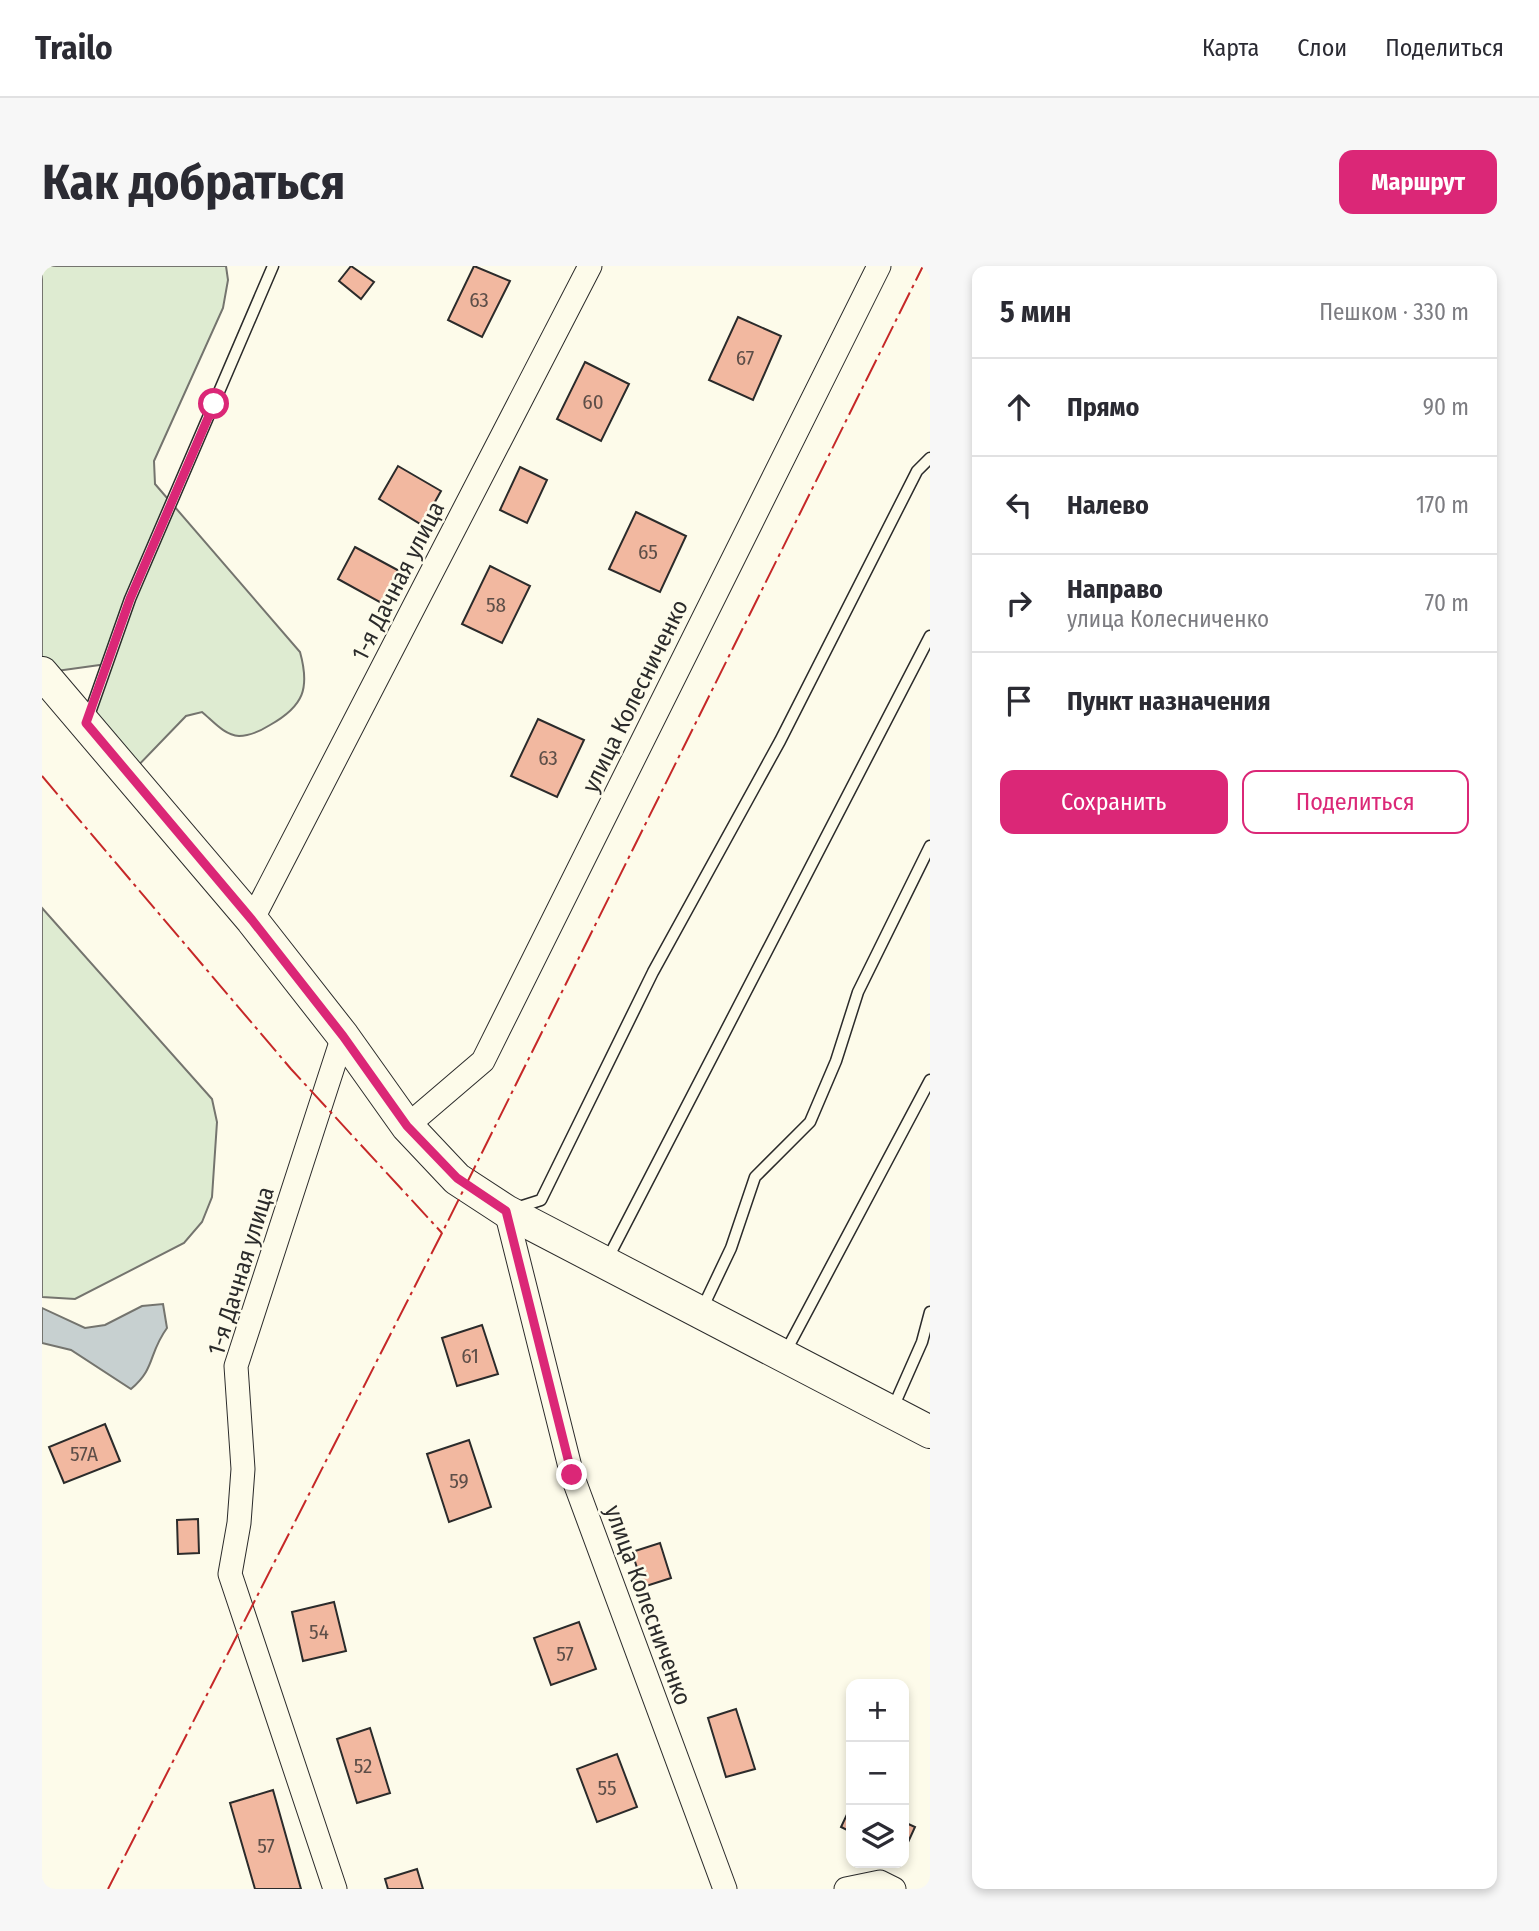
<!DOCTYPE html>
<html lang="ru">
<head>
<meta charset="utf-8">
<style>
  body { margin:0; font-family:"Fira Sans Condensed",sans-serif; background:#f7f7f7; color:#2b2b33 }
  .controls { position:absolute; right:21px; bottom:21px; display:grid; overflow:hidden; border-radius:14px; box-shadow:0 4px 10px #0003 }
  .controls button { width:63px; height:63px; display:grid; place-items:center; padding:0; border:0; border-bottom:2px solid #e1e1e2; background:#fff; color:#2b2b33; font:35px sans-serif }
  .stop { position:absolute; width:21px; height:21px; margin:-16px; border:5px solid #db2777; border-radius:50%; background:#fff }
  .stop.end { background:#db2777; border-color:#fff; box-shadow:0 2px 7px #0008 }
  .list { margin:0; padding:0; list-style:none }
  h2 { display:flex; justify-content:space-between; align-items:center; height:91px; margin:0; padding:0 28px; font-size:30px }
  h2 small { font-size:23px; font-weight:400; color:#7c7c81 }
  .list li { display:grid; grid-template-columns:46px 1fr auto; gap:21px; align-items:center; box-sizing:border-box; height:98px; padding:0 28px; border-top:2px solid #e1e1e2 }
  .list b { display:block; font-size:26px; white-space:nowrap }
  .list p { margin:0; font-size:23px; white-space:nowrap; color:#7c7c81 }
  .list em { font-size:23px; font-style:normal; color:#7c7c81 }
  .actions { display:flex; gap:14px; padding:21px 28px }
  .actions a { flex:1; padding:16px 0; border:2px solid #db2777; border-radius:14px; text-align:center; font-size:24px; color:#db2777 }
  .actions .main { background:#db2777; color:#fff }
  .icon { flex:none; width:38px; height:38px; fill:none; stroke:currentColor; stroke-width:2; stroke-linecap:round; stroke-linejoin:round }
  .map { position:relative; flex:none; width:888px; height:1623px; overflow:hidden; border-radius:14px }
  header { display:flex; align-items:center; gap:42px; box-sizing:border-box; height:98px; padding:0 35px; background:#fff; border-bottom:2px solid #e1e1e2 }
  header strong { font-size:33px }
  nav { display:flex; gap:38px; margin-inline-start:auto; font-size:24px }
  .intro { display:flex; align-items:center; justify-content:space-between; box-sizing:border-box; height:168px; padding:0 42px }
  h1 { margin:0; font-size:49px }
  .button { padding:18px 32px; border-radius:14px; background:#db2777; color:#fff; font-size:24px; font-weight:700 }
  main { display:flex; gap:42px; padding:0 42px }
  aside { flex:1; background:#fff; border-radius:14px; box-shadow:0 4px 10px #0003 }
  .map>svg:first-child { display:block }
</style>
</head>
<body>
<header>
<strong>Trailo</strong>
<nav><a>Карта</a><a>Слои</a><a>Поделиться</a></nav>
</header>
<div class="intro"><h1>Как добраться</h1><a class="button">Маршрут</a></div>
<main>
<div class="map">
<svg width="888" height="1623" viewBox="0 0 888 1623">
  <rect width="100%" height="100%" fill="#fdfbea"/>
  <g fill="#deebd1" stroke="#74746e" stroke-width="2">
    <path d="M0,0H184L186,14L181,42L112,195L113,218L258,386C268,422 262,440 228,459C220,464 207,470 197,470C182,469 171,455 160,446L144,450L88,508L44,457L65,398L0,407Z"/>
    <path d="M0,642L170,833L175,856L170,931L160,956L142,977L33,1033L0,1031Z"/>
  </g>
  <path fill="#c7d0d0" stroke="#74746e" stroke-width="2" d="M121,1038L125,1062C106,1088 114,1102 89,1123L29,1084L0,1077V1042L43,1062L63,1059L100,1040Z"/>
  <g fill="#f2b8a0" stroke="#2b2b2b" stroke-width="2">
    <path d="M309,0L332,16L319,33L297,15Z"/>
    <path d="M432,0L468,15L440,71L406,54Z"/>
    <path d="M696,51L739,70L711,134L667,114Z"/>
    <path d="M543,96L587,118L559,175L515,153Z"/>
    <path d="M356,200L399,225L380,259L337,233Z"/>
    <path d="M478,201L505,214L485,257L458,244Z"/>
    <path d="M594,246L644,270L618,326L567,303Z"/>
    <path d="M313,281L361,307L343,339L296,313Z"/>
    <path d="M448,300L488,320L460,377L420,358Z"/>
    <path d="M496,453L542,474L515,531L469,510Z"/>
    <path d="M440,1059L456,1108L415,1120L400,1072Z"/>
    <path d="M63,1158L78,1195L22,1217L7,1181Z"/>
    <path d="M427,1174L449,1241L407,1256L385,1188Z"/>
    <path d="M156,1253L157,1287L136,1288L135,1254Z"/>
    <path d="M618,1277L629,1312L601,1321L590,1286Z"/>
    <path d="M292,1336L304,1385L261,1395L250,1346Z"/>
    <path d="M537,1356L554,1403L509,1419L492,1372Z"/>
    <path d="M694,1443L713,1503L684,1511L666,1452Z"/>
    <path d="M328,1462L348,1527L315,1537L295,1473Z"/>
    <path d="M575,1488L595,1541L555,1556L535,1503Z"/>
    <path d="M231,1524L259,1623H213L188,1537Z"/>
    <path d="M809,1540V1566L799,1561Z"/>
    <path d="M862,1556L873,1561L862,1585Z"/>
    <path d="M375,1603L381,1623H346L343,1613Z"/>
  </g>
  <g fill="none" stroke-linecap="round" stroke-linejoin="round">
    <defs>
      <g id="service">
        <path d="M45,455L88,333L231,0"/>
        <path d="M474,942L499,934L611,706L738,475L875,205L888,192"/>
        <path d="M565,994L888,370"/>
        <path d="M660,1043L689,982L713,911L768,856L794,795L816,726L888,580"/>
        <path d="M743,1087L888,814"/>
        <path d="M850,1144L880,1076L888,1046"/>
      </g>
      <g id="minor">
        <path d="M210,654L548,0"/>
        <path d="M365,860L441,795L837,0"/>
        <path d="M464,945L530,1209L683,1623"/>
        <path d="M293,1623L188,1308L197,1257L201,1203L194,1100L301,770"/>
        <path d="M804,1623L838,1616L852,1623"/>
      </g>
      <path id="secondary" d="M0,407L210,654L301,770L365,860L415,913L464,945L888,1166"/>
    </defs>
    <use href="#service" stroke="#2b2b2b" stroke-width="13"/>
    <use href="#minor" stroke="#2b2b2b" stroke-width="25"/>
    <use href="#secondary" stroke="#2b2b2b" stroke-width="34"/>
    <use href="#service" stroke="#fdfbea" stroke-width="10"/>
    <use href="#minor" stroke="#fdfbea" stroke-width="23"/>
    <use href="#secondary" stroke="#fdfbea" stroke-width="32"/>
    <g stroke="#c62828" stroke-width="2" stroke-dasharray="24 5 3.5 5" stroke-linecap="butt">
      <path d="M0,510L249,803L400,967"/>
      <path d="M66,1623L400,967L881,0"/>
    </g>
  </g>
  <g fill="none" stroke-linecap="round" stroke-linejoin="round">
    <path stroke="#db2777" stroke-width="9" d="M172,138L88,333L44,457L210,654L301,770L365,860L415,912L464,945L530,1209"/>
  </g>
  <g text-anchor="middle" stroke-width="5" stroke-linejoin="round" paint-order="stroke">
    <g font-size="21" fill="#5d4e48">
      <text x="437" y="41">63</text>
      <text x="703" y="99">67</text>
      <text x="551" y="143">60</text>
      <text x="606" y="293">65</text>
      <text x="454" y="346">58</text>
      <text x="506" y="499">63</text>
      <text x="428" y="1097">61</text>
      <text x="42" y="1195">57А</text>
      <text x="417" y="1222">59</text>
      <text x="277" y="1373">54</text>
      <text x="523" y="1395">57</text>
      <text x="321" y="1507">52</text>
      <text x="565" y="1529">55</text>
      <text x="224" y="1587">57</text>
    </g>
    <g font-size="24" fill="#2b2b2b" stroke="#fdfbea">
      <text transform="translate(356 315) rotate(-63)" y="8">1-я Дачная улица</text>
      <text transform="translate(593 430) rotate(-64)" y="8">улица Колесниченко</text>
      <text transform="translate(199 1005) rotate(-73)" y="8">1-я Дачная улица</text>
      <text transform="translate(606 1339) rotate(70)" y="8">улица Колесниченко</text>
    </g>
  </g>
</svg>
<div class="controls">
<button>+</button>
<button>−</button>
<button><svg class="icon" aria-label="layers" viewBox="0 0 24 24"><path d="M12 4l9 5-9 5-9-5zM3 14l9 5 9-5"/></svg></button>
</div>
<div class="stop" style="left:172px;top:138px"></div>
<div class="stop end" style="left:530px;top:1209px"></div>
</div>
<aside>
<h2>5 мин<small>Пешком · 330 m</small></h2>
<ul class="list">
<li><svg class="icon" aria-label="ahead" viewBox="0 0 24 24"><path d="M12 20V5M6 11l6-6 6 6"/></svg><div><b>Прямо</b></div><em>90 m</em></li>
<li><svg class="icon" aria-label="left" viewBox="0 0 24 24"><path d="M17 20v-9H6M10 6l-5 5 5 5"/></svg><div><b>Налево</b></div><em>170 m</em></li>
<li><svg class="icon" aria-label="right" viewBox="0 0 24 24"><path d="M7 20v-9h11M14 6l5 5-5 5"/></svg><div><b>Направо</b><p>улица Колесниченко</p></div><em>70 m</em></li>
<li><svg class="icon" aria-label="arrive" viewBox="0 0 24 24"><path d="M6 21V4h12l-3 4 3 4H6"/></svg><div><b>Пункт назначения</b></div></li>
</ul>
<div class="actions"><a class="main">Сохранить</a><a>Поделиться</a></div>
</aside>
</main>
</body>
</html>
